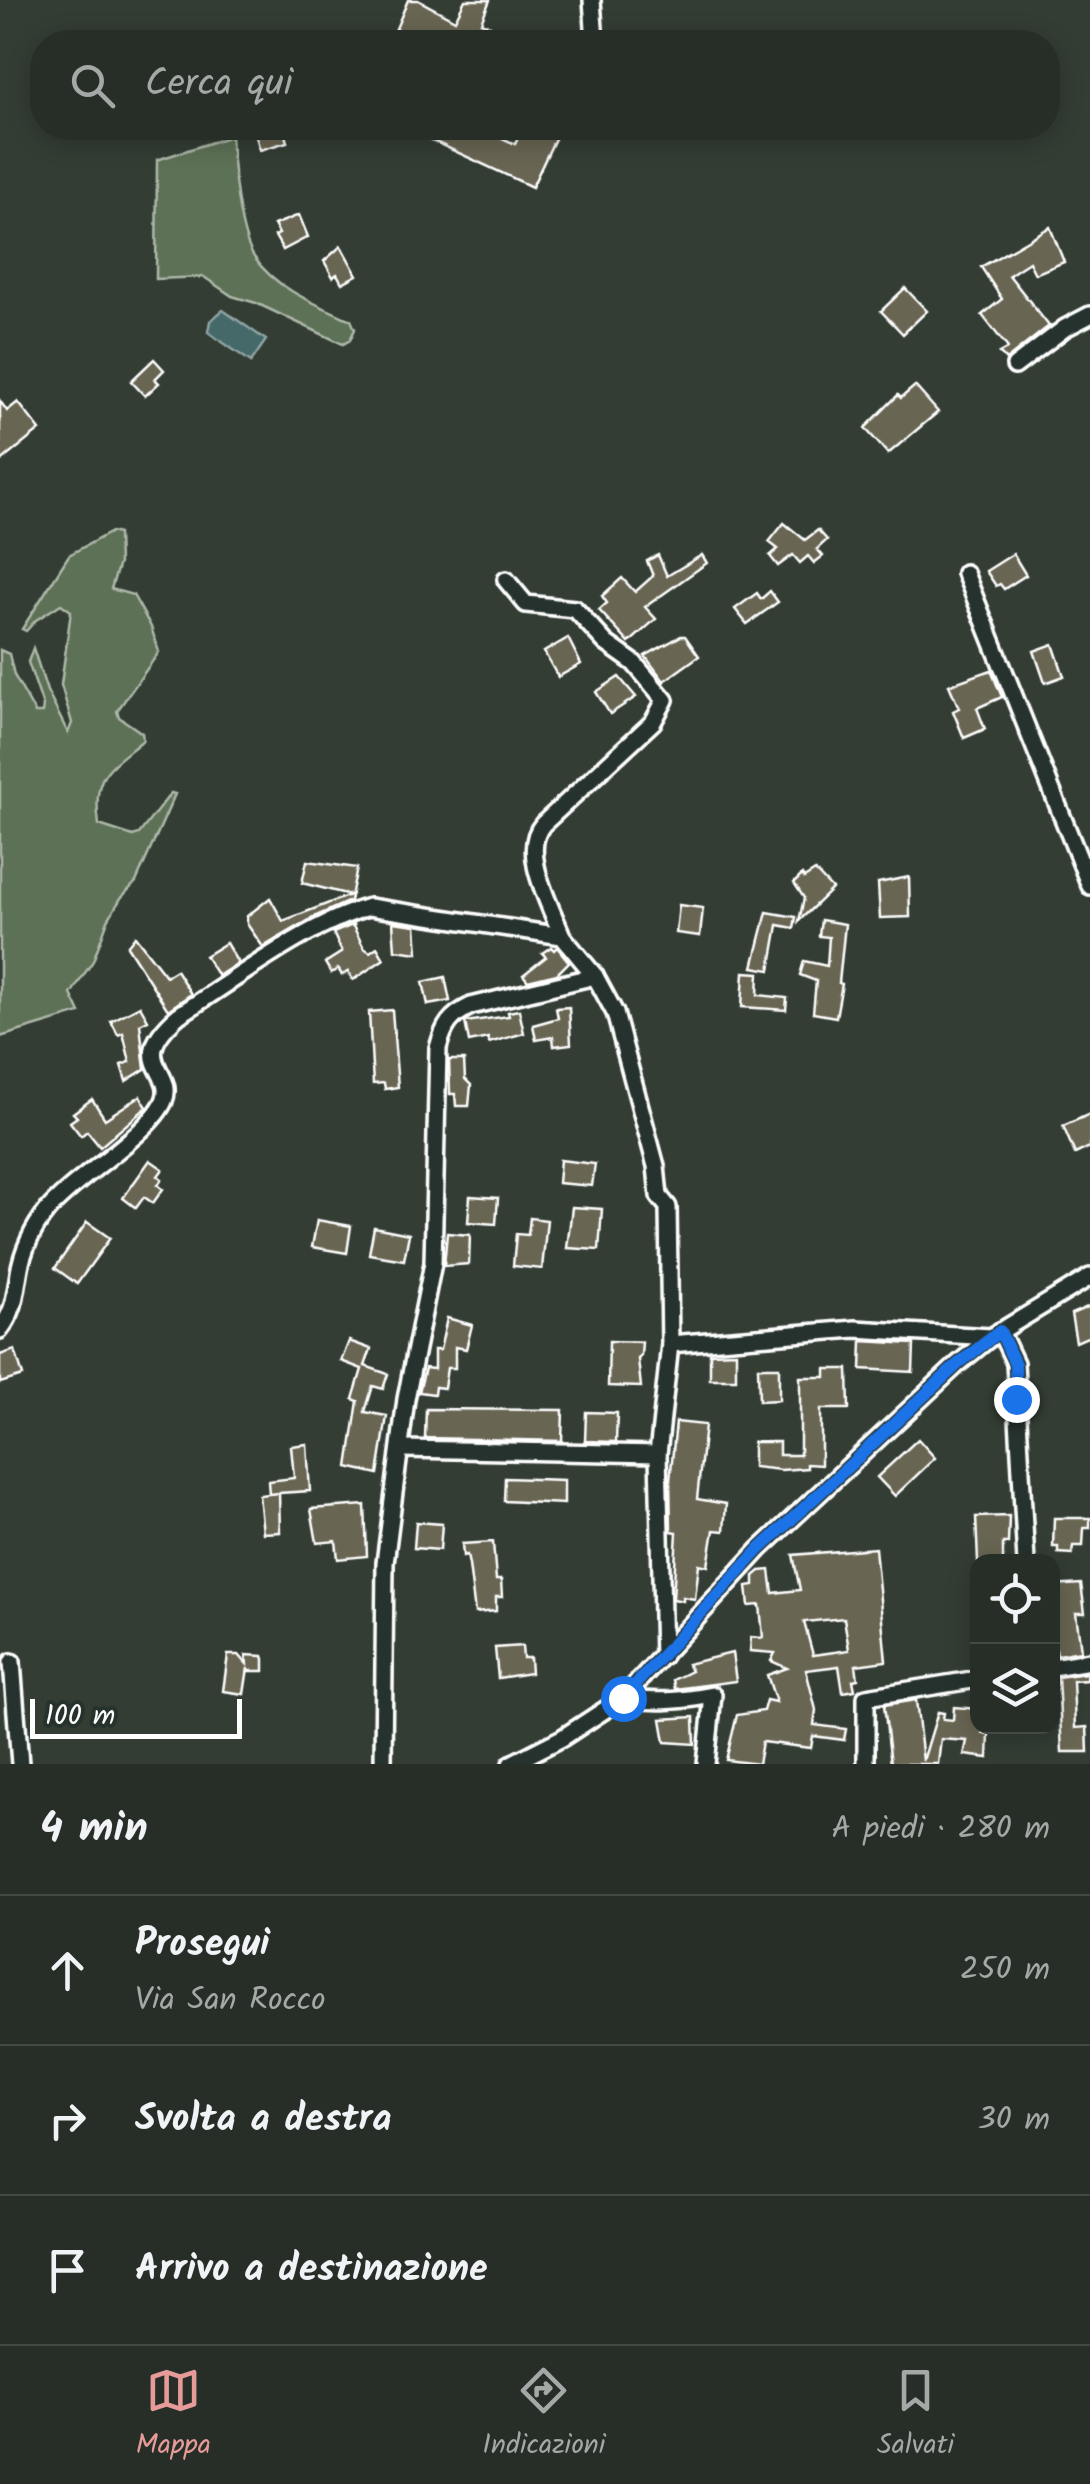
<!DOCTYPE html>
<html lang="it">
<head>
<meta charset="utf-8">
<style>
  body { margin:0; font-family:Kalam,sans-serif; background:#2e362f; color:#f1f3f6 }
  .controls { position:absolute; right:30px; bottom:30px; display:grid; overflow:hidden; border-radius:20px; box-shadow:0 5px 25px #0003 }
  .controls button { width:90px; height:90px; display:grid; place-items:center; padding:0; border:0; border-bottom:2px solid #424a44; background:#262e27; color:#f1f3f6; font:50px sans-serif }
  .scale { position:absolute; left:30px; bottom:25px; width:212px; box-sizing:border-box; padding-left:10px; border:5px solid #fff; border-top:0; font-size:28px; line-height:35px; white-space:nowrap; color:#fff; -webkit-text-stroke:8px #26332d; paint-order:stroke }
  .stop { position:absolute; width:30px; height:30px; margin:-22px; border:8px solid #1a73e8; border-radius:50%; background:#fff }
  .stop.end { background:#1a73e8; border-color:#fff; box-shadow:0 2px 10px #0008 }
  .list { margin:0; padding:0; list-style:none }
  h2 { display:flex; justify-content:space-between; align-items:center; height:130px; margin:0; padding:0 40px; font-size:42px }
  h2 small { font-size:32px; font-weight:400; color:#a4a8a7 }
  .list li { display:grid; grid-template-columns:65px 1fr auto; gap:30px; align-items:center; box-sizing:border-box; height:150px; padding:0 40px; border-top:2px solid #424a44 }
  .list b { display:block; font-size:38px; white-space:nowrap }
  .list p { margin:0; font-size:32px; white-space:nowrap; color:#a4a8a7 }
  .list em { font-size:32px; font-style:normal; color:#a4a8a7 }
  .icon { flex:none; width:55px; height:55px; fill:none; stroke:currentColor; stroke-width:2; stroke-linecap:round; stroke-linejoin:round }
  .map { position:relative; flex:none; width:1090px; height:1764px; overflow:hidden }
  .search { position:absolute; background:#262e27; box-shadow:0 5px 25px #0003; left:30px; right:30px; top:30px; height:110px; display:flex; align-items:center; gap:25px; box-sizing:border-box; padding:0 35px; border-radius:40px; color:#a4a8a7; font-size:38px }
  .sheet { height:580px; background:#262e27 }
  nav { display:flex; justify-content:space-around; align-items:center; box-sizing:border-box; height:140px; border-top:2px solid #424a44; background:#262e27; font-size:28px; color:#a4a8a7 }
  nav a { display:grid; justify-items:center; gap:5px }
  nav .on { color:#e69b98 }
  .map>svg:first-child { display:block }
</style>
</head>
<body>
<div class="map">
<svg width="1090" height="1764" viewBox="0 0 1090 1764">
  <rect width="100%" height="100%" fill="#333d34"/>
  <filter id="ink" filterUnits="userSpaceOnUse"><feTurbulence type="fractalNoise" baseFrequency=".01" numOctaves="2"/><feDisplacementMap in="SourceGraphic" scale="20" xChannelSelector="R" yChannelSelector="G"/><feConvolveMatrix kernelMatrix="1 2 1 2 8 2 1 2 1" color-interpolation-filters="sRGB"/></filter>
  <g filter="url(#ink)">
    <g fill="#5c7154" stroke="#aeb8aa" stroke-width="2.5">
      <path d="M231,136C233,165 239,234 254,257C275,289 318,305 351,320L355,329L350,340L343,344L256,303L232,296L204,277L156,279L157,160Z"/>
      <path d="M111,532L118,534L119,563L111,589L133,595L151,627L159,652L117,711L119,717L142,733L143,740C107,770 92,774 99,825L133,836L139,834L171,793L175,794L136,882L121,898L108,920L93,961L71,994L80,1013L0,1037V650L9,654L14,675L35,713H42L43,706L28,662L33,648L47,691L68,733L72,723L61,685L71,611L61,604L36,620L26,631L22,629L69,555Z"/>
    </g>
    <path fill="#446869" stroke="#8fa4a5" stroke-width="2.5" d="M223,310L266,340L251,362L208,332L210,321Z"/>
    <g fill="#696552" stroke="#fff" stroke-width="2.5" fill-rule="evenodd">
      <path d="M408,0H418L455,20L465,0H490L481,22L490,26L483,42H432L411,35L409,38L395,31Z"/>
      <path d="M258,128H283L287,142L260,150L255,133L259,132Z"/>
      <path d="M405,128H481L515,144L522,128H560L532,187Z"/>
      <path d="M299,215L308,237L283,250L275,236L279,234L274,225Z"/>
      <path d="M1050,227L1064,262L1035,274L1029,262L1009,275L1049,326L1006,360L999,353L1008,348L982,315L1002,299L981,267Z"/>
      <path d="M341,246L357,275L342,283L337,274L333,277L324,261Z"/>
      <path d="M905,288L927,311L903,334L881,311Z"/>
      <path d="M154,359L164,370L155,379L159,383L145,396L131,381Z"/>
      <path d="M915,386L938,412L888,454L865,428L898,395L901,398Z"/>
      <path d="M0,401L7,411L18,402L40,430L0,462Z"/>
      <path d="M784,523L805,540L818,530L827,540L817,549L823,556L814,563L808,556L800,563L793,555L778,566L770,556L778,549L769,542Z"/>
      <path d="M1013,554L1026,575L1004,589L1000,584L996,586L986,571Z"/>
      <path d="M658,555L667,576L702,555L707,563L645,607L656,619L629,643L599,610L607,603L602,596L622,578L635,592L653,576L647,561Z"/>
      <path d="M770,591L778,602L747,624L735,609L757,593L761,599Z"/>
      <path d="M681,636H685L699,656L664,681L645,656Z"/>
      <path d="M568,638L581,664L558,677L544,652Z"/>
      <path d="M1053,644L1064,676L1045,683L1034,651Z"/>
      <path d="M991,670L1002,697L977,708L985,729L964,738L953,711L959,708L949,685Z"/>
      <path d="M619,677L636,697L610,714L596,692Z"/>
      <path d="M307,861L357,868L350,901L316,916L263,947L247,924V916L270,898L283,921L350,895L302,883Z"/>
      <path d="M815,871L832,889L799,921L804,898L794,883L802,875L804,878Z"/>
      <path d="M909,877L910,917L880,918L878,883Z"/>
      <path d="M679,905L703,908L700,936L676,933Z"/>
      <path d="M767,912L796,917L794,928L778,925L770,970L753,967Z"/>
      <path d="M821,920L845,924L839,983L842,984L836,1017L813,1013L816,981L800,975L804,961L827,966L829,937L819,936Z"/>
      <path d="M393,922L416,925L418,953L395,950Z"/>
      <path d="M355,924L353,926L364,948L370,952L377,947L384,959L353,980L348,972L342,975L338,969L331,973L325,963L342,952L333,933Z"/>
      <path d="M135,936L166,976L176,970L191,994L168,1010L127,946Z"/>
      <path d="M226,943L238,963L218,976L205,956Z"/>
      <path d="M551,947L554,950L557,947L569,962L557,974L528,981L523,975L546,957L542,953Z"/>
      <path d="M744,972L759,973L758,995L787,998L786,1010L742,1007Z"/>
      <path d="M445,977L450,1001L428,1005L423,982Z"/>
      <path d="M140,1006L148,1020L140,1024L145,1069L126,1081L121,1065L130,1062L123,1033L118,1035L111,1021Z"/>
      <path d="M569,1007L571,1044L554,1046L553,1037L536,1040L533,1025L558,1018L556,1008Z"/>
      <path d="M392,1010L398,1087L385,1089L384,1083L373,1084L369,1012Z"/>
      <path d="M519,1010L524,1033L489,1043L488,1038L469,1042L465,1022L509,1016L508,1012Z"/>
      <path d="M449,1060H464L465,1079L471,1085L469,1106H456L455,1094H450Z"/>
      <path d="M140,1096L147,1107L100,1147L87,1131L81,1136L70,1122L77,1117L73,1113L92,1099L105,1119Z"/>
      <path d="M1090,1114V1147L1075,1154L1063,1126Z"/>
      <path d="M150,1160L163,1169L158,1176L162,1179L158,1185L163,1189L153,1203L144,1197L136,1208L123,1198Z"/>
      <path d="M560,1160L595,1164L592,1186L558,1183Z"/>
      <path d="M470,1196L498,1198L496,1224L468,1222Z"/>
      <path d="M572,1207L602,1209L599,1250L567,1248Z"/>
      <path d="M530,1218L547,1220L542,1269L513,1266L516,1234L528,1235Z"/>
      <path d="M317,1220L351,1226L347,1253L312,1247Z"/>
      <path d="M87,1222L110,1238L77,1284L55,1268Z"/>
      <path d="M374,1227L409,1234L404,1260L369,1254Z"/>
      <path d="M447,1233L470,1235L469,1264L444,1266Z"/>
      <path d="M1090,1306V1336L1076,1342L1071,1314Z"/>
      <path d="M447,1318L472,1325L466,1349L455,1347V1368H447L444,1388L435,1387L434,1394L419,1392L425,1368L434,1369V1350H440Z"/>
      <path d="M349,1341L371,1349L365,1366L388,1374L383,1389L373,1386L365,1412L387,1416L378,1474L348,1467L358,1401L353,1399L362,1369L341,1361Z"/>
      <path d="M609,1341L642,1342L641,1356L638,1359L641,1387L608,1386Z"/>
      <path d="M862,1341L914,1344L913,1372L861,1369Z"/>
      <path d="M15,1350L23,1376L0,1383V1355Z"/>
      <path d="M736,1352V1379H710V1353Z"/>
      <path d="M758,1367H779V1400L759,1401Z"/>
      <path d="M826,1369H848L849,1409H821V1465L807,1464V1468L781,1470L753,1467V1442H779V1455H800V1377H826Z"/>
      <path d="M426,1409L563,1410L562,1441L425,1438Z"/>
      <path d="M586,1412L617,1413L616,1442L585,1441Z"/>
      <path d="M676,1422L705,1425L697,1499L726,1504L724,1531L714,1530L708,1566L699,1564L695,1599L683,1597V1601L673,1599L677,1532L671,1531L670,1480Z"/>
      <path d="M918,1439L935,1458L895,1496L877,1477Z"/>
      <path d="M307,1444L310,1491L279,1493L280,1532L263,1533L259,1495L279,1493L269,1494L268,1481L294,1478L291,1446Z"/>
      <path d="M505,1478L564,1480V1504L504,1501Z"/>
      <path d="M365,1505L367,1556L338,1559L336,1541L317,1543L311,1509Z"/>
      <path d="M1009,1516L1008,1543H1003V1562H978L976,1517Z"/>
      <path d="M1054,1518H1090V1528H1084L1083,1546H1073L1072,1554L1058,1553V1547H1053Z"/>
      <path d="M416,1522L442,1524L440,1550L414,1548Z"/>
      <path d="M493,1542L496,1580H501L502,1597H496V1611L475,1613L469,1565L467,1555L463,1556L462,1544Z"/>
      <path d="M875,1548L886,1661L856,1665L858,1679L853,1680L855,1690L843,1692L839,1666L806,1670L816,1710L814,1725L846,1729L844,1740L813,1736L811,1748L762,1742L758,1764L726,1760L737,1715L763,1711L766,1700L776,1702L767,1675L787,1668L771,1661L775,1653L750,1651L751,1637L763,1638L760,1605L749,1606L747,1586L754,1585V1576L760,1571L770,1570L773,1593L800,1590L793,1555ZM844,1618L849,1650L813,1655L804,1622Z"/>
      <path d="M1081,1584L1085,1613H1076L1081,1651L1057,1655L1056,1649H1052V1586Z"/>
      <path d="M522,1646L523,1658H530L531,1673L498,1678L495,1648Z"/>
      <path d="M732,1653L736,1681L675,1689L673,1680L691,1671L687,1664Z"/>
      <path d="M228,1655H239L247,1664L246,1655L263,1656L264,1659V1671H248V1668L244,1694L223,1691Z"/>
      <path d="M1086,1673L1087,1680L1073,1681L1075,1728L1087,1727L1088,1752H1062L1058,1677Z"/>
      <path d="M916,1700L923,1761L938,1712L944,1713L943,1719L953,1720L954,1707L978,1709V1726H983V1733L989,1734L988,1758L964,1755L967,1741L941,1739L938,1764H891L884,1705Z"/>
      <path d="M694,1717L695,1744L665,1742L661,1719Z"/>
    </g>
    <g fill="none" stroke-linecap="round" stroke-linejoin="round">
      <defs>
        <g id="minor">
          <path d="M592,0L595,42"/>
          <path d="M1015,366L1065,328L1090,315"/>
          <path d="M965,573L1090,886"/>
          <path d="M506,580L526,604L575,609L606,643L634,663L665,700L653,722L543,824C519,851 551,906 562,936"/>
          <path d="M0,1330C15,1310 15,1296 19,1273C22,1252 33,1228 47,1211C73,1179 149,1135 164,1101C177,1070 124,1062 179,1015C235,980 307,924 369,907L562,936L595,976L615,1013L656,1166L659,1196L668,1207L670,1344L658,1454L663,1656"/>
          <path d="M1000,1331L1015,1363L1026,1562"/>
          <path d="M670,1344L855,1329L991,1337"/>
          <path d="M402,1449L658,1454"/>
          <path d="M12,1662L20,1764"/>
          <path d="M1052,1667L1090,1661"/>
          <path d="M623,1698C655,1703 682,1701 713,1695L706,1764"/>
          <path d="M383,1764L385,1563L406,1399L433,1263L438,1048C444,1026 450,1016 471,1006L595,976"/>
          <path d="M511,1764L562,1738L623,1698L760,1549L958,1364L991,1337L1090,1277"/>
          <path d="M866,1764V1697L978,1679"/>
        </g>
      </defs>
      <use href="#minor" stroke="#fff" stroke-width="22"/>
      <use href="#minor" stroke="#26332d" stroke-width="15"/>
    </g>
  </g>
  <g fill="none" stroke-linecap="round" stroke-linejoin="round" filter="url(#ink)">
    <path stroke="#1a73e8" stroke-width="12" d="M623,1698L760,1549L958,1364L1000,1331L1015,1364L1016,1399"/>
  </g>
</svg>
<div class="controls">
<button><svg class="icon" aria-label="locate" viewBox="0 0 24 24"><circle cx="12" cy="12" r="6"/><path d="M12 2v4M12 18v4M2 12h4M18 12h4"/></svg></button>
<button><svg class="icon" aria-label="layers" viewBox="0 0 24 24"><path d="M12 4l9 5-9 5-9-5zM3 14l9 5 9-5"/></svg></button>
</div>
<div class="scale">100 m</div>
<div class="stop" style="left:623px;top:1698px"></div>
<div class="stop end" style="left:1016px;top:1399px"></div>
<div class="search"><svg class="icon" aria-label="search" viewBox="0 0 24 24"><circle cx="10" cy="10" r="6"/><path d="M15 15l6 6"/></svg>Cerca qui</div>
</div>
<section class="sheet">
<h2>4 min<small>A piedi · 280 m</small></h2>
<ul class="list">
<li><svg class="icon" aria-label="ahead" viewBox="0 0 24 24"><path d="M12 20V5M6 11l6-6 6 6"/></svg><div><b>Prosegui</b><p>Via San Rocco</p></div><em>250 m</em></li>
<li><svg class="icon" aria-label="right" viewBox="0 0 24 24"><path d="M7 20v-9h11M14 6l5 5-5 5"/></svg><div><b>Svolta a destra</b></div><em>30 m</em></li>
<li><svg class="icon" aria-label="arrive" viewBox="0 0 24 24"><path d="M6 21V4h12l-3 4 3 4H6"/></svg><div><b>Arrivo a destinazione</b></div></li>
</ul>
</section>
<nav>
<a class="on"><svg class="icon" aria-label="map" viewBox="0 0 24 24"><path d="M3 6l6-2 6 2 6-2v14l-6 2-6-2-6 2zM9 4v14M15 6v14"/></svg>Mappa</a>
<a><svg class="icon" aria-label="directions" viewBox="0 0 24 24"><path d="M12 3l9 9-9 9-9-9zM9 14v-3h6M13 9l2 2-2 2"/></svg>Indicazioni</a>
<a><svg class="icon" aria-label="saved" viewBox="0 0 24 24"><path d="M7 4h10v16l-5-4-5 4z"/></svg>Salvati</a>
</nav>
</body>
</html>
